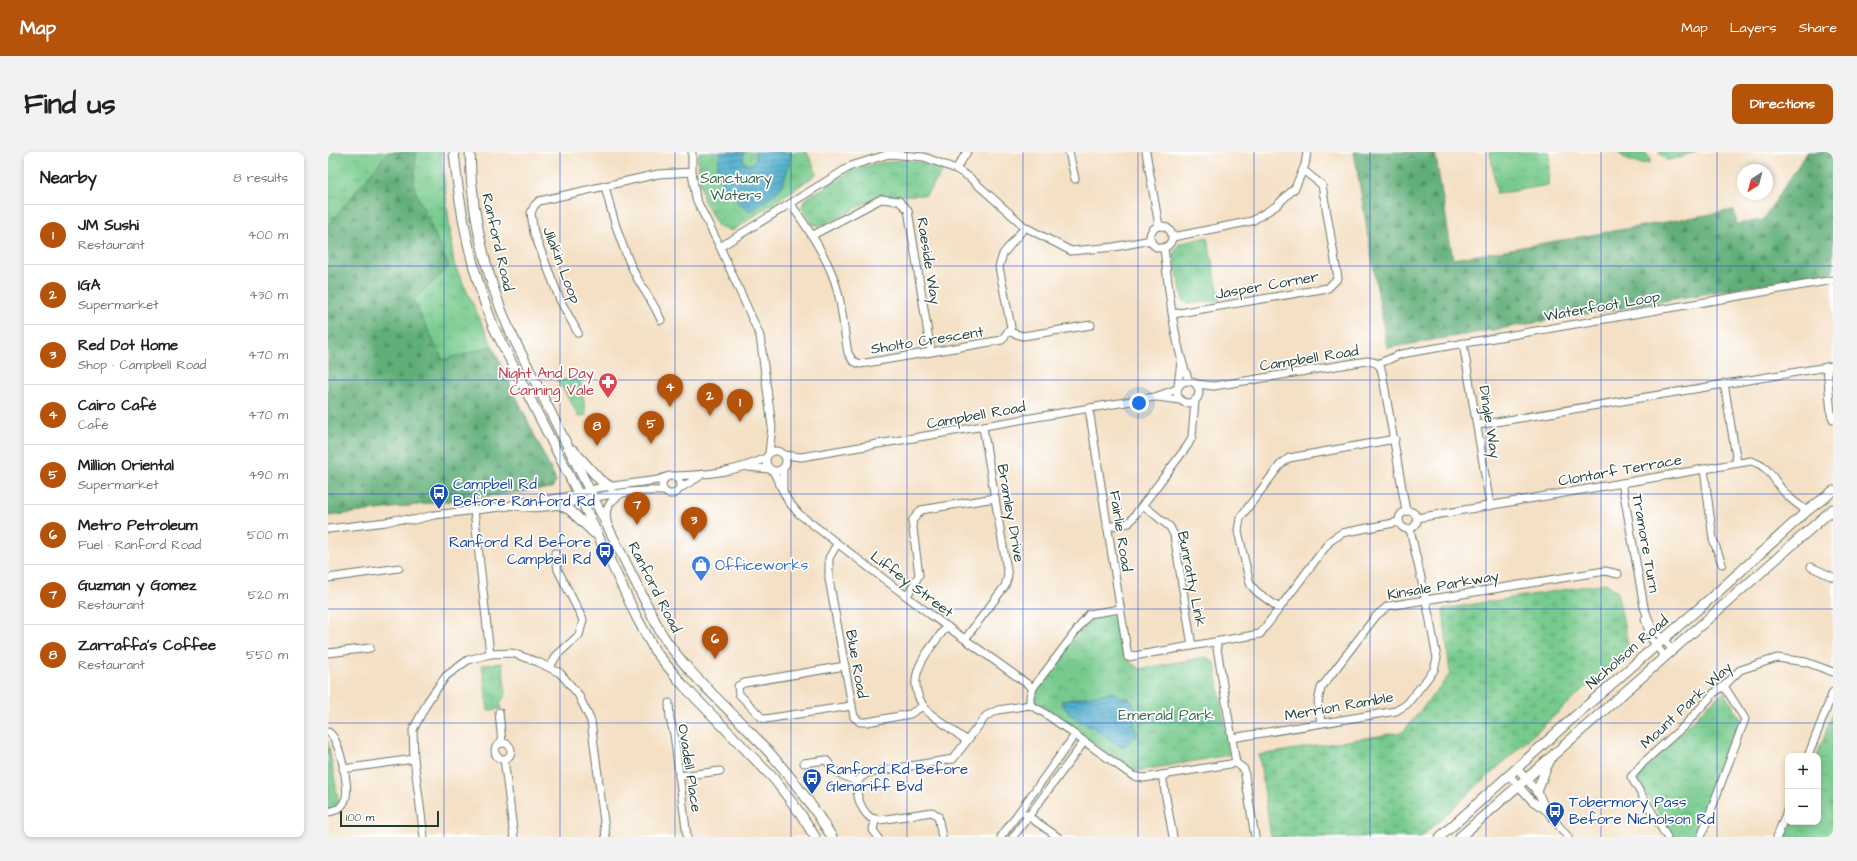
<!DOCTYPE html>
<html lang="en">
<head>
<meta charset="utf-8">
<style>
  body { margin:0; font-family:"Architects Daughter",sans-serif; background:#f2f2f2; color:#202124 }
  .controls { position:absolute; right:12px; bottom:12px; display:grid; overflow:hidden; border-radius:8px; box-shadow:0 2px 6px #0003 }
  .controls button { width:36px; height:36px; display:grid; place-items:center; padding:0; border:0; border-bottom:1px solid #e0e0e0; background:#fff; color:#202124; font:20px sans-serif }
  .compass { position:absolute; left:1409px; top:12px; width:36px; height:36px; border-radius:50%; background:#fff; box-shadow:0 2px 6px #0003; rotate:216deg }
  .scale { position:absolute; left:12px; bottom:10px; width:99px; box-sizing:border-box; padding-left:4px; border:2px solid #1f3d34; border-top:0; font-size:11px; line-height:14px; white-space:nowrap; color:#1f3d34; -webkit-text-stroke:3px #fff; paint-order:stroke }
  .you { position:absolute; left:811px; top:251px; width:14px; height:14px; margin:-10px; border:3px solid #fff; border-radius:50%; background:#1a73e8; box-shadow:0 0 0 6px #1a73e833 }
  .badge { display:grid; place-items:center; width:26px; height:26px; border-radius:50%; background:#b45309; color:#fff; font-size:13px; font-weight:700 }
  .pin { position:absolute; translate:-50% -33px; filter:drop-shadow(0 1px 2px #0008) }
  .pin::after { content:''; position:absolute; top:21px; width:14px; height:12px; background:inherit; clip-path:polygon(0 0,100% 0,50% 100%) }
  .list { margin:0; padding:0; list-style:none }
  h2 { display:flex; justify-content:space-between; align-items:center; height:52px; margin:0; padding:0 16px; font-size:17px }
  h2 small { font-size:13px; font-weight:400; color:#757577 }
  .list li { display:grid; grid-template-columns:26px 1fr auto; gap:12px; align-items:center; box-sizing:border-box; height:60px; padding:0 16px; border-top:1px solid #e0e0e0 }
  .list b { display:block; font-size:15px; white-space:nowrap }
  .list p { margin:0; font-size:13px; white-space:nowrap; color:#757577 }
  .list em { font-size:13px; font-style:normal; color:#757577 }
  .map { position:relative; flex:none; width:1505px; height:685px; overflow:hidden; border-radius:8px }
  header { display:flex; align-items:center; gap:24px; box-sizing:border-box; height:56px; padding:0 20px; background:#b45309; color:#fff }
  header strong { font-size:19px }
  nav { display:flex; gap:22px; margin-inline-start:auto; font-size:14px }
  .intro { display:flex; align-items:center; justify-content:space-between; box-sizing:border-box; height:96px; padding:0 24px }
  h1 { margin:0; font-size:28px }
  .button { padding:10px 18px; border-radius:8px; background:#b45309; color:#fff; font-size:14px; font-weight:700 }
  main { display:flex; gap:24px; padding:0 24px }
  aside { flex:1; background:#fff; border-radius:8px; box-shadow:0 2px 6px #0003 }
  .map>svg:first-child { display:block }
</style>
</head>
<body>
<header>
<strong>Map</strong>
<nav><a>Map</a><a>Layers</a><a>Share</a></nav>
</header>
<div class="intro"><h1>Find us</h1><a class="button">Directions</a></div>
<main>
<aside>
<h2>Nearby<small>8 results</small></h2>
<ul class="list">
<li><span class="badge">1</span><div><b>JM Sushi</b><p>Restaurant</p></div><em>400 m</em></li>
<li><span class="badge">2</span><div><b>IGA</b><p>Supermarket</p></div><em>430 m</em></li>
<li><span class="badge">3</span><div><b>Red Dot Home</b><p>Shop · Campbell Road</p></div><em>470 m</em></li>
<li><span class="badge">4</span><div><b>Cairo Café</b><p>Café</p></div><em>470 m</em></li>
<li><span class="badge">5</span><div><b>Million Oriental</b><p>Supermarket</p></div><em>490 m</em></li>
<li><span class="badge">6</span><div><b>Metro Petroleum</b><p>Fuel · Ranford Road</p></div><em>500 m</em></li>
<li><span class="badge">7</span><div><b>Guzman y Gomez</b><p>Restaurant</p></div><em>520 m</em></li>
<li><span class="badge">8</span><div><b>Zarraffa's Coffee</b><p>Restaurant</p></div><em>550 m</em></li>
</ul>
</aside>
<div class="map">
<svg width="1505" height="685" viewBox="0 0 1505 685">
  <defs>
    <pattern id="grass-tufts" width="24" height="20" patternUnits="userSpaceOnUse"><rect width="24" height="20" fill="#77ca8d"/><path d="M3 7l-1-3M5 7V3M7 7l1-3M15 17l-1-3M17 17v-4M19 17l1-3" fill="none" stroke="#61a574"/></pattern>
    <pattern id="forest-firs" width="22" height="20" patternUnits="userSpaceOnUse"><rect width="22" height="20" fill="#61ae78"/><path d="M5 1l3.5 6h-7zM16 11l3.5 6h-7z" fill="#4f8f63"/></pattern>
    <pattern id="wetland-marsh" width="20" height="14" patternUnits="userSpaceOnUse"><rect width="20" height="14" fill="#77ca8d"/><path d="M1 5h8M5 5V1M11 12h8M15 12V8" fill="none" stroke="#61a574"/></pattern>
    <pattern id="park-crowns" width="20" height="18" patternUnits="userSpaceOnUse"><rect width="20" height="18" fill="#77ca8d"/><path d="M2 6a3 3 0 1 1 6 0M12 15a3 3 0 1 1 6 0" fill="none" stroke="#61a574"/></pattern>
    <pattern id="water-rules" width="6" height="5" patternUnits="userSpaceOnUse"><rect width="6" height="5" fill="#4fadcd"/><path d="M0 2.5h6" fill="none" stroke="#418ea7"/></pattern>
  </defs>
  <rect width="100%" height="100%" fill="#fff"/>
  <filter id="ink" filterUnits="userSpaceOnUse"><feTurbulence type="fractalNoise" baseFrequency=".025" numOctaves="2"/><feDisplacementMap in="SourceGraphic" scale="8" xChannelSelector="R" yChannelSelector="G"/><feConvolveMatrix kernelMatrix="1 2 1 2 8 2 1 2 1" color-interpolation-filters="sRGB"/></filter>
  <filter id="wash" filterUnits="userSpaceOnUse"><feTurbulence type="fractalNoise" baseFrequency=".012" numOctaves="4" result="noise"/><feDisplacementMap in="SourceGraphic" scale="16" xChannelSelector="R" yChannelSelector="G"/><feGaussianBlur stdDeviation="0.9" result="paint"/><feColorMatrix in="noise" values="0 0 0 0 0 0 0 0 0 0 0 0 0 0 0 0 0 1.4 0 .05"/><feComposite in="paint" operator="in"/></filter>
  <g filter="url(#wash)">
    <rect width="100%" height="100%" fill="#f4e0c5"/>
    <g fill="url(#grass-tufts)" stroke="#4b8460">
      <path d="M0,0H113L126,112L228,329L224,336L0,364Z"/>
      <path d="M1162,0H1222L1220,33L1169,42Z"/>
      <path d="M1290,0H1317L1322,7V11C1309,13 1298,10 1290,0Z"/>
      <path d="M1330,0H1368L1341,8H1338Z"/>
      <path d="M252,225L258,263L250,265L249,261L233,234L228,229Z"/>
    </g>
    <g fill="url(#forest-firs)" stroke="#407656">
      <path d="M60,0H88L86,36L121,115L85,148L115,208L164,194L228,329L224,336L0,364V74Z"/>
      <path d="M1026,0H1107L1125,107L1406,58L1409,72L1435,68L1479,0H1505V120L1059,196Z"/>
    </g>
    <path fill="url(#wetland-marsh)" stroke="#4b8460" d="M1278,431L1289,439L1301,496L1093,685H943L931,603L1075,580L1122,522L1115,457Z"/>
    <g fill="url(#park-crowns)" stroke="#4b8460">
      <path d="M371,0H479L489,22L404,79L390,74L375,47L370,11Z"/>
      <path d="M575,8L597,11L615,19L598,43L552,44L494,74L484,72L474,56L476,48L523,19L545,12Z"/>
      <path d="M879,85L892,148L861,152L855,148L845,102L851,92Z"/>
      <path d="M787,463L796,506L812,517L878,505L887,511L901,603L804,620L707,549V537L762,466Z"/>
      <path d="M174,511L178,542L172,551L173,557L160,558L154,513Z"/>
      <path d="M1396,540L1414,569L1369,685H1343L1339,675L1308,626L1381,552Z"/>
      <path d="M1505,561V685H1458L1464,670H1490V604H1489Z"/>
      <path d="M0,590L12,657L0,659Z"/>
    </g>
    <g fill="url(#water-rules)" stroke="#377580">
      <path d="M392,0H416L415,8L418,12L422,13L428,8L427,0H463L460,17L453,36L432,53L421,58L411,52L388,21Z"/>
      <path d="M787,540L793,546H801L807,555L806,575L809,579V583L802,588L800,592L793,595L772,581L765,574L762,575C750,567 738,562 733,549Z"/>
    </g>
  </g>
  <g filter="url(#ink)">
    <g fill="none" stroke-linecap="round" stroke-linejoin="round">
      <defs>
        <g id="minor">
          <path d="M364,0V20L368,47L392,95L432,184L444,275L441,301"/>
          <path d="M741,0L747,27"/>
          <path d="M818,0L831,74"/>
          <path d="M628,17L639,0"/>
          <path d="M277,34C284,65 293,93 307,122C315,138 326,151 333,168"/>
          <path d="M463,52C478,74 494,97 504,122C514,146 515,175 520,201L525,209L532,212L674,188L683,175L671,115L675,102L697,75"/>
          <circle cx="833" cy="85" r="11"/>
          <path d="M485,83L553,47L571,49L580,58L603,200"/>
          <path d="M845,85L924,69L948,54L967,36L977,13L979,0"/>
          <path d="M392,95L523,14L561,2L596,5L628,17L641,25L697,75L743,99L786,95L823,88"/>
          <path d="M836,96C841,138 845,190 861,229"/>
          <path d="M845,162L1000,136L1010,126L994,33L975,18"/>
          <path d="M681,180L695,184L763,173"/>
          <path d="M250,181L232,148L206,81L203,61L206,54L211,49L330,22L364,20"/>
          <path d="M1135,191L1162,353"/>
          <path d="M1050,212L1073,202L1505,128"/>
          <path d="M1499,215L1503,262L1505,267"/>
          <circle cx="860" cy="240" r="11"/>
          <path d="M1396,231L1409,311"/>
          <path d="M868,232L886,234L1039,209C1047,210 1052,211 1054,220L1078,359"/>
          <path d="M850,233L853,210"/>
          <path d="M829,245L852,248"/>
          <path d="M761,257L800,505L932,482L1002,389L1014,381L1071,370"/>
          <path d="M1150,273L1505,214"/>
          <circle cx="448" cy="309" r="10"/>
          <path d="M456,303L473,305L827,245L849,237"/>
          <path d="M420,315L442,317"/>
          <path d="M455,317V338"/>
          <path d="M1376,317L1385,387L1394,412"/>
          <path d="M445,319L460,349L471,362L603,463L705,536"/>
          <circle cx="343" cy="333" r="9"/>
          <path d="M345,324C378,323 408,320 438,306"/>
          <path d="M1294,331L1316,455L1323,474L1344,497"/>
          <path d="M351,337L371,325"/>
          <path d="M183,353C213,361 244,349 274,344C295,340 315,338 336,339"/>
          <path d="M815,353L842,375L846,383L864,494"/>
          <path d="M146,358L162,502"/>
          <circle cx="1080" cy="368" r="9"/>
          <path d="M1089,366L1423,309C1443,315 1444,327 1457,341C1463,348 1472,354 1479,359"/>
          <path d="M279,369C276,356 282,349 293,342"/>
          <path d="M779,375L801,371L860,293L864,285L867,248"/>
          <path d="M0,377L58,370L70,367L86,368L106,363L181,354L193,350L213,349L242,344L270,336L330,328L338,325"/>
          <path d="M509,392L501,406V427L526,565L532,570H539L582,562L595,554"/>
          <path d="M1483,415L1505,425"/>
          <path d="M0,426L71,416"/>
          <path d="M579,444L591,423L584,369L593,358L667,346"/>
          <path d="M951,456L929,440L922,432L910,379L912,366L952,313L961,306L1067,287"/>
          <path d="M792,457L761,462L705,536L702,544V553L715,560L805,624L816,626L908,611"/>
          <path d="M1317,467L1323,486L1336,504"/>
          <path d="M619,474C598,502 572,527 600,560L639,589"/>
          <path d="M637,487L677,434L680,424L655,275"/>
          <path d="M888,490L908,611"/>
          <path d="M0,501L42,496"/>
          <path d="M517,514L416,531L410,534L411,542L433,565L437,567L523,554"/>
          <path d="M222,515L229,503L251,483L255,468L230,418L227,401"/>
          <path d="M341,551L342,567L346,582L359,685"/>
          <path d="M171,560L174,591"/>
          <path d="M993,571L990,550L993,536L1048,464L1060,454L1277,419L1290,422"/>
          <path d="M0,580C11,584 21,633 18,645C16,654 9,659 0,660"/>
          <path d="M904,586L1068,559L1079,552L1106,518L1109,506L1098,448L1082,377"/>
          <circle cx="175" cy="599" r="8"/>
          <path d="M1480,604L1505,540"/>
          <path d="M176,607L186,685"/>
          <path d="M476,611L498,608L508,620L529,630"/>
          <path d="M908,611L916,617L927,685"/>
          <path d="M1189,616L1211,642L1218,658"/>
          <path d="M15,617L86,607"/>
          <path d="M834,623L845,685"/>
          <path d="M1181,623L1204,649L1218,658L1240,685"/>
          <path d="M351,624L392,619"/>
          <path d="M697,662L730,685"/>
          <path d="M547,668L545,678L550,685"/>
          <path d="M96,685L86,607L85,578L100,549L118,524L140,508L162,502L184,501L210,510L232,521L250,542L263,569L278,685"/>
          <path d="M614,685L610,664L604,660L552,668L543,666C532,658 525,638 532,626L540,621L625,607L658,564L670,558L702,553"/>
          <path d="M673,685L747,583"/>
          <path d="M685,685L756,590"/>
          <path d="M1339,685L1303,625L1316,610L1357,573L1386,541L1396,534L1412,518L1449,506L1478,510L1505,520"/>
          <path d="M1373,685L1417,567L1396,534"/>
          <path d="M1449,685L1460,656"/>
        </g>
        <g id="major">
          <path d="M126,0C132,62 143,118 166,176L250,341L309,466L327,499L355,533L446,627L472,661L487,685"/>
          <path d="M142,0C143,61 157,121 181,177L332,479C355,517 391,547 421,579C453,611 481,647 504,685"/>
          <path d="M245,298L272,328L283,335"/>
          <path d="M232,353L242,358L266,381"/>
          <path d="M1209,640L1218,616L1223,606"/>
          <path d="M1112,685L1247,564L1392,438L1479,359L1505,339"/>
          <path d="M1132,685L1505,357"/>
        </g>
      </defs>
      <use href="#minor" stroke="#6a7667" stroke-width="9"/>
      <use href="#major" stroke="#6a7667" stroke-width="11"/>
      <use href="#minor" stroke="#fff" stroke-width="7"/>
      <use href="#major" stroke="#fff" stroke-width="9"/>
    </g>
  </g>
  <path fill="none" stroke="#1d4ed8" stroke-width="1" stroke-opacity="0.55" d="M116,0V685M232,0V685M347,0V685M463,0V685M579,0V685M695,0V685M810,0V685M926,0V685M1042,0V685M1158,0V685M1273,0V685M1389,0V685M0,114H1505M0,228H1505M0,342H1505M0,457H1505M0,571H1505"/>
  <defs>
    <symbol id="pharmacy-pin" viewBox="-11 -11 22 30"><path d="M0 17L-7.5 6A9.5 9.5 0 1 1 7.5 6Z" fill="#e0444e" stroke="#fff"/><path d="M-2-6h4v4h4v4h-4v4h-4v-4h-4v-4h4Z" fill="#fff"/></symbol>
    <symbol id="bus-pin" viewBox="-11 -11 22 30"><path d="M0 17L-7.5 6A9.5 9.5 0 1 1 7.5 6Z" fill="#1a4fb4" stroke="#fff"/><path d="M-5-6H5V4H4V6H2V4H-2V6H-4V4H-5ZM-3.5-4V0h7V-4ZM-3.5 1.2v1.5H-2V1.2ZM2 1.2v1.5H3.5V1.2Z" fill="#fff"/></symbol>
    <symbol id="shop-pin" viewBox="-11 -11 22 30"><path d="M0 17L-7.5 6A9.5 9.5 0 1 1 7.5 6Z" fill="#3f7fe0" stroke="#fff"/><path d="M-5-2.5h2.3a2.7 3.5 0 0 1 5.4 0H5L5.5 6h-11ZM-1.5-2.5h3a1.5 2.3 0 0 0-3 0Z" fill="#fff"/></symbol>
  </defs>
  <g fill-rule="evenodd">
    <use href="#pharmacy-pin" x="269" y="219" width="22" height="30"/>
    <use href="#bus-pin" x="100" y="330" width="22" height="30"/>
    <use href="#bus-pin" x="266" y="388" width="22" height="30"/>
    <use href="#shop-pin" x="362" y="402" width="22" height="30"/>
    <use href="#bus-pin" x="473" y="615" width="22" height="30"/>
    <use href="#bus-pin" x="1216" y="648" width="22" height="30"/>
  </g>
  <g text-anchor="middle" stroke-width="3.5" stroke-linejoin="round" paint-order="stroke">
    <g font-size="15" fill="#39674f" stroke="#fff">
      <text x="408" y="31">Sanctuary<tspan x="408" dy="17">Waters</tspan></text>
      <text x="838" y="568">Emerald Park</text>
    </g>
    <g font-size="15" fill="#1f3d34" stroke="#fff">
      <text transform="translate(170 90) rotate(77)" y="5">Ranford Road</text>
      <text transform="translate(601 109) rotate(81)" y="5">Raeside Way</text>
      <text transform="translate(234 113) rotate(69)" y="5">Jilakin Loop</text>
      <text transform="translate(939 133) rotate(-10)" y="5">Jasper Corner</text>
      <text transform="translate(1274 154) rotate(-10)" y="5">Waterfoot Loop</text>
      <text transform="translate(599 188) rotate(-9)" y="5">Sholto Crescent</text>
      <text transform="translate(981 206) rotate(-9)" y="5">Campbell Road</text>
      <text transform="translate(648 263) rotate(-10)" y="5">Campbell Road</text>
      <text transform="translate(1162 270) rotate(81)" y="5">Dingle Way</text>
      <text transform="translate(1292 318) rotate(-10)" y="5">Clontarf Terrace</text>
      <text transform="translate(683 361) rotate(80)" y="5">Bramley Drive</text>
      <text transform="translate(793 379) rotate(81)" y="5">Fairlie Road</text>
      <text transform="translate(1318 391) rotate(80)" y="5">Tramore Turn</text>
      <text transform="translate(864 427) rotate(79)" y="5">Bunratty Link</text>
      <text transform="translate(584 432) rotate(37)" y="5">Liffey Street</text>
      <text transform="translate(1115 433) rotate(-10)" y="5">Kinsale Parkway</text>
      <text transform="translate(327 435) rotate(63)" y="5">Ranford Road</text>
      <text transform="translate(1299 500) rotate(-41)" y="5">Nicholson Road</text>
      <text transform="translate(529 512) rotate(80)" y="5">Blue Road</text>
      <text transform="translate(1358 553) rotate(-43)" y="5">Mount Park Way</text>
      <text transform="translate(1011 554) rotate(-10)" y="5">Merrion Ramble</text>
      <text transform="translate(362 616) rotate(81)" y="5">Ovadell Place</text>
    </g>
    <g font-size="15" fill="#be3a42" stroke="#fff" text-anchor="end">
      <text x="266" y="226">Night And Day<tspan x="266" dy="17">Canning Vale</tspan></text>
    </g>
    <g font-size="15" fill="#164399" stroke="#fff" text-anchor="start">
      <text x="125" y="337">Campbell Rd<tspan x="125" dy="17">Before Ranford Rd</tspan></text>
      <text x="263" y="395" text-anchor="end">Ranford Rd Before<tspan x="263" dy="17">Campbell Rd</tspan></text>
      <text x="498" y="622">Ranford Rd Before<tspan x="498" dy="17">Glenariff Bvd</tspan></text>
      <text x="1241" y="655">Tobermory Pass<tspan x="1241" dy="17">Before Nicholson Rd</tspan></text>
    </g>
    <g font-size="15" fill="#366cbe" stroke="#fff" text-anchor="start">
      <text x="387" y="418">Officeworks</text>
    </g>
  </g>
</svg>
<div class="controls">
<button>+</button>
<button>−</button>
</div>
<svg class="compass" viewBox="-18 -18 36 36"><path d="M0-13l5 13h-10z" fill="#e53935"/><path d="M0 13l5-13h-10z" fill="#757577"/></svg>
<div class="scale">100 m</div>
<div class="you"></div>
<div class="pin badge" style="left:412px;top:270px">1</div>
<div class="pin badge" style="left:382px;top:264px">2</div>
<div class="pin badge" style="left:366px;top:388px">3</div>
<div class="pin badge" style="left:342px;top:255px">4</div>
<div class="pin badge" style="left:323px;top:292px">5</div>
<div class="pin badge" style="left:387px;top:507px">6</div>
<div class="pin badge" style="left:309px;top:373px">7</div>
<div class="pin badge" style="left:269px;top:294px">8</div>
</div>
</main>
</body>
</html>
